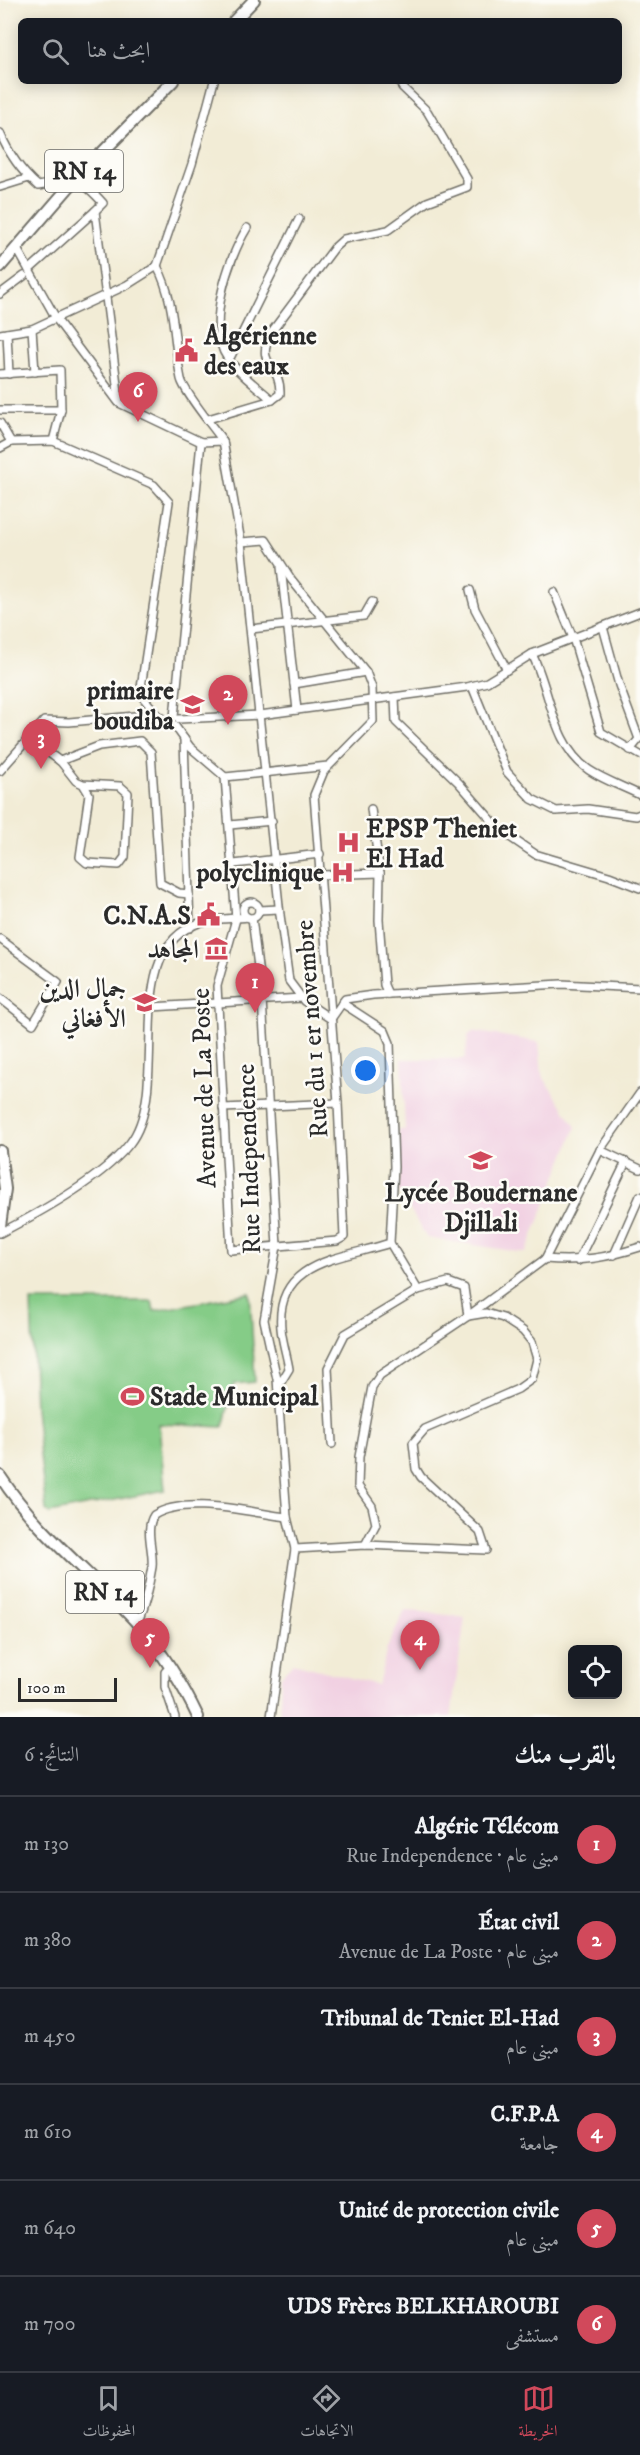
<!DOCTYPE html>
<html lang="ar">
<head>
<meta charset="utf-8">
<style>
  body { margin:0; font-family:"IM FELL DW Pica",Amiri,serif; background:#242831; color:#f1f3f6; direction:rtl }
  .controls { position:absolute; right:18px; bottom:18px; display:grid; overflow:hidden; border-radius:9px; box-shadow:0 3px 15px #0003 }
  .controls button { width:54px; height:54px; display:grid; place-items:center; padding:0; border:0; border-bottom:2px solid #363941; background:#171b24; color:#f1f3f6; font:30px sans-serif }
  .scale { position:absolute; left:18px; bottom:15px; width:99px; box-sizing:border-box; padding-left:6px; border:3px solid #2b2b2b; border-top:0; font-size:16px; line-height:21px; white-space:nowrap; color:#2b2b2b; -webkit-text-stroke:4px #fdfcf7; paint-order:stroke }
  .you { position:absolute; left:366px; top:1071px; width:21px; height:21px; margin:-15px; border:4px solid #fff; border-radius:50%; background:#1a73e8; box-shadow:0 0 0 9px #1a73e833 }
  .badge { display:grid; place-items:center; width:39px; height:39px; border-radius:50%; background:#d1495b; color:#fff; font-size:20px; font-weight:700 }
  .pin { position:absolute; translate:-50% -50px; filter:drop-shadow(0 2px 3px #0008) }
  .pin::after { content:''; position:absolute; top:32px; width:21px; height:18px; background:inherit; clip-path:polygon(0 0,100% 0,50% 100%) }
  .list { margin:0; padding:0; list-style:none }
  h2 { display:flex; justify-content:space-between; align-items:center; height:78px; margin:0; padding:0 24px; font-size:26px }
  h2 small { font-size:20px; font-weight:400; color:#9ea1a6 }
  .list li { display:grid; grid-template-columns:39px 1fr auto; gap:18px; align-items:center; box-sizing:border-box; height:96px; padding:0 24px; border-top:2px solid #363941 }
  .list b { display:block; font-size:22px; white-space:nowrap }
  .list p { margin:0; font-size:20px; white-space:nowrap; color:#9ea1a6 }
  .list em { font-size:20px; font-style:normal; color:#9ea1a6 }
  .icon { flex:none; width:33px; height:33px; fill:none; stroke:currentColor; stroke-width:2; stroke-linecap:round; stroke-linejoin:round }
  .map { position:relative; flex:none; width:640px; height:1717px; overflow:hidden; direction:ltr }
  .search { position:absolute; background:#171b24; box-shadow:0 3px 15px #0003; left:18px; right:18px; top:18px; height:66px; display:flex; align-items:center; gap:15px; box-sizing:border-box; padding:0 21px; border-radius:9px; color:#9ea1a6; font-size:22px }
  .sheet { height:654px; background:#171b24 }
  nav { display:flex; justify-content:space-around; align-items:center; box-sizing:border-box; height:84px; border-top:2px solid #363941; background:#171b24; font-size:16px; color:#9ea1a6 }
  nav a { display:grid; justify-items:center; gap:3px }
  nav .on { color:#d1495b }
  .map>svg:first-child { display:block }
</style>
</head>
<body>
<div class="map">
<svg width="640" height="1717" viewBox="0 0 640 1717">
  <rect width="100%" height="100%" fill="#fdfcf7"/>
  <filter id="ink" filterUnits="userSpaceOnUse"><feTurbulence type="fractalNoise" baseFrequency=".0167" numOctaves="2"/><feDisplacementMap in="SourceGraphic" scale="12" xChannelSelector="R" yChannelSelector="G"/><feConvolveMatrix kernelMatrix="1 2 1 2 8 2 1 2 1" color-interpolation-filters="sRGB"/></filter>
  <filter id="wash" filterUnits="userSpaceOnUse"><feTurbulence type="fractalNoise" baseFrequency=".008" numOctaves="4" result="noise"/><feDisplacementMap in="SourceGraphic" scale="24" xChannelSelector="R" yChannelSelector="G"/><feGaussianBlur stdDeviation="1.35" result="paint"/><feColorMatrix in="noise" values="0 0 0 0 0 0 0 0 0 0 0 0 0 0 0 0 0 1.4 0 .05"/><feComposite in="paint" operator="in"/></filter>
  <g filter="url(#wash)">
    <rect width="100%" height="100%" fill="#f2ecd6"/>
    <g fill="#f1d0e2">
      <path d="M472,1031L539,1042L542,1075L576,1127L526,1253L427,1238L399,1191V1130H405L402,1059H465L468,1036Z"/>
      <path d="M405,1610L465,1617L451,1717H280L281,1676L293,1663L378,1685L387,1648Z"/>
    </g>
    <path fill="#85cc87" stroke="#587c59" stroke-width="1.5" d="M250,1293L255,1382L234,1384L223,1427L159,1424L165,1490L50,1513L46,1510L35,1409L31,1301H152L154,1311Z"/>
  </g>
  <g filter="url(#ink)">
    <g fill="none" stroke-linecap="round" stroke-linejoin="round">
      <defs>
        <g id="street">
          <path d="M0,133C8,152 22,172 38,186C75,180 77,174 103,203L95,211"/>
          <path d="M0,187L29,178"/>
          <path d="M247,228C228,259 205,327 228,359C239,374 258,387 272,400"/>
          <path d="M16,247L57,320L119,403L201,442L223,441L241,542L280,915L289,981L304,1001L331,1019L345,999L373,995L561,984L640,988"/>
          <path d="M157,266L192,164L214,81"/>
          <path d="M29,270L95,211L119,400"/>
          <path d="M0,294L24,276"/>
          <path d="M32,329L35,372"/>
          <path d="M7,333L9,374"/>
          <path d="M0,334L32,329L127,285L157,266C176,302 173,341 181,379C184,392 214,428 223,441"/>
          <path d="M229,360L299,219"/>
          <path d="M0,374L60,370L61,410L53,441"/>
          <path d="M0,410H61"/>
          <path d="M208,419L272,400L280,394C281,362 255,367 270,334L335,247L344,239L388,230L427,202L467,187V179L427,111L402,87L400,81"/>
          <path d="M0,423L11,442L53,441L154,485L169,502L140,694L157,714L171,724"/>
          <path d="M0,448L11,442"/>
          <path d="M281,567L297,710"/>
          <path d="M470,590L475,609L507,670"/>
          <path d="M554,592L573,638L601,732L640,755"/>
          <path d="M603,627L619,685L639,739L630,750"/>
          <path d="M251,629L364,616L372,602"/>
          <path d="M532,654C551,691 552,745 589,770C604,780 624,787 640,795"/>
          <path d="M294,684L366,672"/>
          <path d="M472,686L507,772L532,799L556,811L588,809L636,816L640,814"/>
          <path d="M395,697L396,722L459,783L501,831L535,854L609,876L640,888"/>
          <path d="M174,717L201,442"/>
          <path d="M179,719L260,715L467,687L487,682L532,654L640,612"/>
          <path d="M175,726L190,747L225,777L236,919L217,986L231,1250L337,1241L344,1237L338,1103L314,795L324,771L373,721L372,688L366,672L291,579L266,540L241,542"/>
          <path d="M28,737L61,762L76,781L83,784L89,794L80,857L87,863L119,865L125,857L128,793L120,786L83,784"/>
          <path d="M184,739L190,928"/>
          <path d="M60,761L99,746L140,741L151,752L160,883L179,893L189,894"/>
          <path d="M0,771L44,721L69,722L157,714"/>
          <path d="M225,777L328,766"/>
          <path d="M371,809L380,873L379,920L384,985L388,994"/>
          <path d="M230,825L272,821"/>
          <path d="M234,864L320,854"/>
          <path d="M322,875L380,873"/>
          <circle cx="251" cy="910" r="8"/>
          <path d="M259,910L279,909"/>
          <path d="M252,918L262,1000L277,1246L264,1320L277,1379L287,1517L295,1549L271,1717"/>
          <path d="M0,939L58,982L33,1024L0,998"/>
          <path d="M152,1007L302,998"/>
          <path d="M223,1108L338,1103"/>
          <path d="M600,1150L640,1169"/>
          <path d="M0,1233C39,1213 103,1178 130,1143C174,1086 116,948 202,922C216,918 233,919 247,917"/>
          <path d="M390,1243L418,1290"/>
          <path d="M614,1255L640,1196"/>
          <path d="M545,1259C581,1262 606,1258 640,1247"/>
          <path d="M578,1261L626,1162"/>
          <path d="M472,1313L545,1259L600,1150L640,1093"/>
          <path d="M278,1387L289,1369C287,1356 282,1341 281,1328C275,1260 342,1259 390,1243L394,1167L390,1043L385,1031L342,1003"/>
          <path d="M332,1444L328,1368L345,1334L418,1290L448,1282L464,1288L468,1316L380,1375L372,1387L359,1457L358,1486L372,1506L376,1524L365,1545"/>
          <path d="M295,1549L365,1545L486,1550L480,1532L421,1477L416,1469L413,1443L425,1429L518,1389L532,1379L537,1359L532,1342L523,1331L503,1318L486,1313L468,1316"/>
          <path d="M137,1624C144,1606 149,1586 152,1567C154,1550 144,1530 154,1515C186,1495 251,1513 287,1517"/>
          <path d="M170,1667L165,1672V1687L175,1717"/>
        </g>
        <g id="primary">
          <path d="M234,21L254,0"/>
          <path d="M0,267L75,180L173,81"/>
          <path d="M0,1151L5,1189L0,1226"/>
          <path d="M0,1476C37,1533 92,1574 138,1624C162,1652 182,1683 198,1717"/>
        </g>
      </defs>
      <use href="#street" stroke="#716f67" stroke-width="10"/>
      <use href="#primary" stroke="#716f67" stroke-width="14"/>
      <use href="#street" stroke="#fff" stroke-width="7"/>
      <use href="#primary" stroke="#fff" stroke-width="10"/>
    </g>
  </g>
  <defs>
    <symbol id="civic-bare" viewBox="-9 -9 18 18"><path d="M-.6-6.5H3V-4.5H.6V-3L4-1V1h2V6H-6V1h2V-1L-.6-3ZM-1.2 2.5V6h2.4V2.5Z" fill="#d1495b" stroke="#fdfcf7" stroke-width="2.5" paint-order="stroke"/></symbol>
    <symbol id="school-bare" viewBox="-9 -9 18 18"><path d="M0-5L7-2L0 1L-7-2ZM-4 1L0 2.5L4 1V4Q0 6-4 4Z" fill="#d1495b" stroke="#fdfcf7" stroke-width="2.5" paint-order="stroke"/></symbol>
    <symbol id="hospital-bare" viewBox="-9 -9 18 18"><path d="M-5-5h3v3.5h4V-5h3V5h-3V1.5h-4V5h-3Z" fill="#d1495b" stroke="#fdfcf7" stroke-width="2.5" paint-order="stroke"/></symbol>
    <symbol id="museum-bare" viewBox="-9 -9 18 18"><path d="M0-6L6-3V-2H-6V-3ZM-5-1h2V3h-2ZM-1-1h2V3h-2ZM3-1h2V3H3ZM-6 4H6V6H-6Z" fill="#d1495b" stroke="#fdfcf7" stroke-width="2.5" paint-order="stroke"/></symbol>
    <symbol id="stadium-bare" viewBox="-9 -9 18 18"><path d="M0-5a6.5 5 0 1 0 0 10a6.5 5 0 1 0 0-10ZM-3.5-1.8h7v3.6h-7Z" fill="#d1495b" stroke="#fdfcf7" stroke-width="2.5" paint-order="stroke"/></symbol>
  </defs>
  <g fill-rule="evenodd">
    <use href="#civic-bare" x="170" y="334" width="33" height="33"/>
    <use href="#school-bare" x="176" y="688" width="33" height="33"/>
    <use href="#hospital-bare" x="332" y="826" width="33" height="33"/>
    <use href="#hospital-bare" x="326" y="856" width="33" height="33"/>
    <use href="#civic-bare" x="192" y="898" width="33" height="33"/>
    <use href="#museum-bare" x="200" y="932" width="33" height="33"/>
    <use href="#school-bare" x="128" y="986" width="33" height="33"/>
    <use href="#school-bare" x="464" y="1144" width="33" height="33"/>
    <use href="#stadium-bare" x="116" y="1380" width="33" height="33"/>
  </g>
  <g text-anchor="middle" stroke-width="5" stroke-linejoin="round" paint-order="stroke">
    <g fill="#fdfcf7" stroke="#6a6a68" stroke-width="1.5">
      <rect x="45" y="150" width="78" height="42" rx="4.5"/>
      <rect x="66" y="1571" width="78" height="42" rx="4.5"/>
    </g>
    <g font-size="24" font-weight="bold" fill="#2b2b2b">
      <text x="84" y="179">RN 14</text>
      <text x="105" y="1600">RN 14</text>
    </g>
    <g font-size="26" font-weight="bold" fill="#2b2b2b" stroke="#fdfcf7" text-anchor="end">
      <text x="204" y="344" text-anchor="start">Algérienne<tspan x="204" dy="30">des eaux</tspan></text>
      <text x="174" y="699">primaire<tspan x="174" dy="30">boudiba</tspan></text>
      <text x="366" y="837" text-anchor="start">EPSP Theniet<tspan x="366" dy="30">El Had</tspan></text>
      <text x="324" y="881">polyclinique</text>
      <text x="191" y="924">C.N.A.S</text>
      <text x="199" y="958">المجاهد</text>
      <text x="126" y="997">جمال الدين<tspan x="126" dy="30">الأفغاني</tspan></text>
      <text x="481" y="1201" text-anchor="middle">Lycée Boudernane<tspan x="481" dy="30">Djillali</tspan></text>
      <text x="150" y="1405" text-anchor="start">Stade Municipal</text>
    </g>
    <g font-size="26" fill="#2b2b2b" stroke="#fdfcf7">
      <text transform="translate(311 1029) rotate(-94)" y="9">Rue du 1 er novembre</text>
      <text transform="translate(203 1088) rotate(-92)" y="9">Avenue de La Poste</text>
      <text transform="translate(248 1159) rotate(-92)" y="9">Rue Independence</text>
    </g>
  </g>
</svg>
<div class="controls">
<button><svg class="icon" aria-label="locate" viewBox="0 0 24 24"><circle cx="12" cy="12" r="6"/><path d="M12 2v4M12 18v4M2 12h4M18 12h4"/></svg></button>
</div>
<div class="scale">100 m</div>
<div class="you"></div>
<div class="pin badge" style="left:255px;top:1013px">1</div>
<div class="pin badge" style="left:228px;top:725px">2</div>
<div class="pin badge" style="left:41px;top:769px">3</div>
<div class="pin badge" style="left:420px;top:1670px">4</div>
<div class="pin badge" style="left:150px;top:1668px">5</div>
<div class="pin badge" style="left:138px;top:422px">6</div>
<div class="search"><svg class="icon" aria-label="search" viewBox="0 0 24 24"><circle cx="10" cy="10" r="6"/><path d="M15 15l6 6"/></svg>ابحث هنا</div>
</div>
<section class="sheet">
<h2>بالقرب منك<small>النتائج: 6</small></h2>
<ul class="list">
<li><span class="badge">1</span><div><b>Algérie Télécom</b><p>مبنى عام · Rue Independence</p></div><em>130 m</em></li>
<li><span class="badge">2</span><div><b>État civil</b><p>مبنى عام · Avenue de La Poste</p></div><em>380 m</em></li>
<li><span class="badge">3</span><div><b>Tribunal de Teniet El-Had</b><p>مبنى عام</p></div><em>450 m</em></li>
<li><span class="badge">4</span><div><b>C.F.P.A</b><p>جامعة</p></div><em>610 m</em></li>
<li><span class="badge">5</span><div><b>Unité de protection civile</b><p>مبنى عام</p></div><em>640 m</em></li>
<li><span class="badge">6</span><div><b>UDS Frères BELKHAROUBI</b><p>مستشفى</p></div><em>700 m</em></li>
</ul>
</section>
<nav>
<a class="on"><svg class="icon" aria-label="map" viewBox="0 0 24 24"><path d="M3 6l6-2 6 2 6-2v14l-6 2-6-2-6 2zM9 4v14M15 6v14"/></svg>الخريطة</a>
<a><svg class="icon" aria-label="directions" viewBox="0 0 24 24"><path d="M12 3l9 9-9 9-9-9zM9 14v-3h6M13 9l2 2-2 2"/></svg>الاتجاهات</a>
<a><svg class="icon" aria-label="saved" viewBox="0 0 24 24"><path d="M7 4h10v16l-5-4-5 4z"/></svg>المحفوظات</a>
</nav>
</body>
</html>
